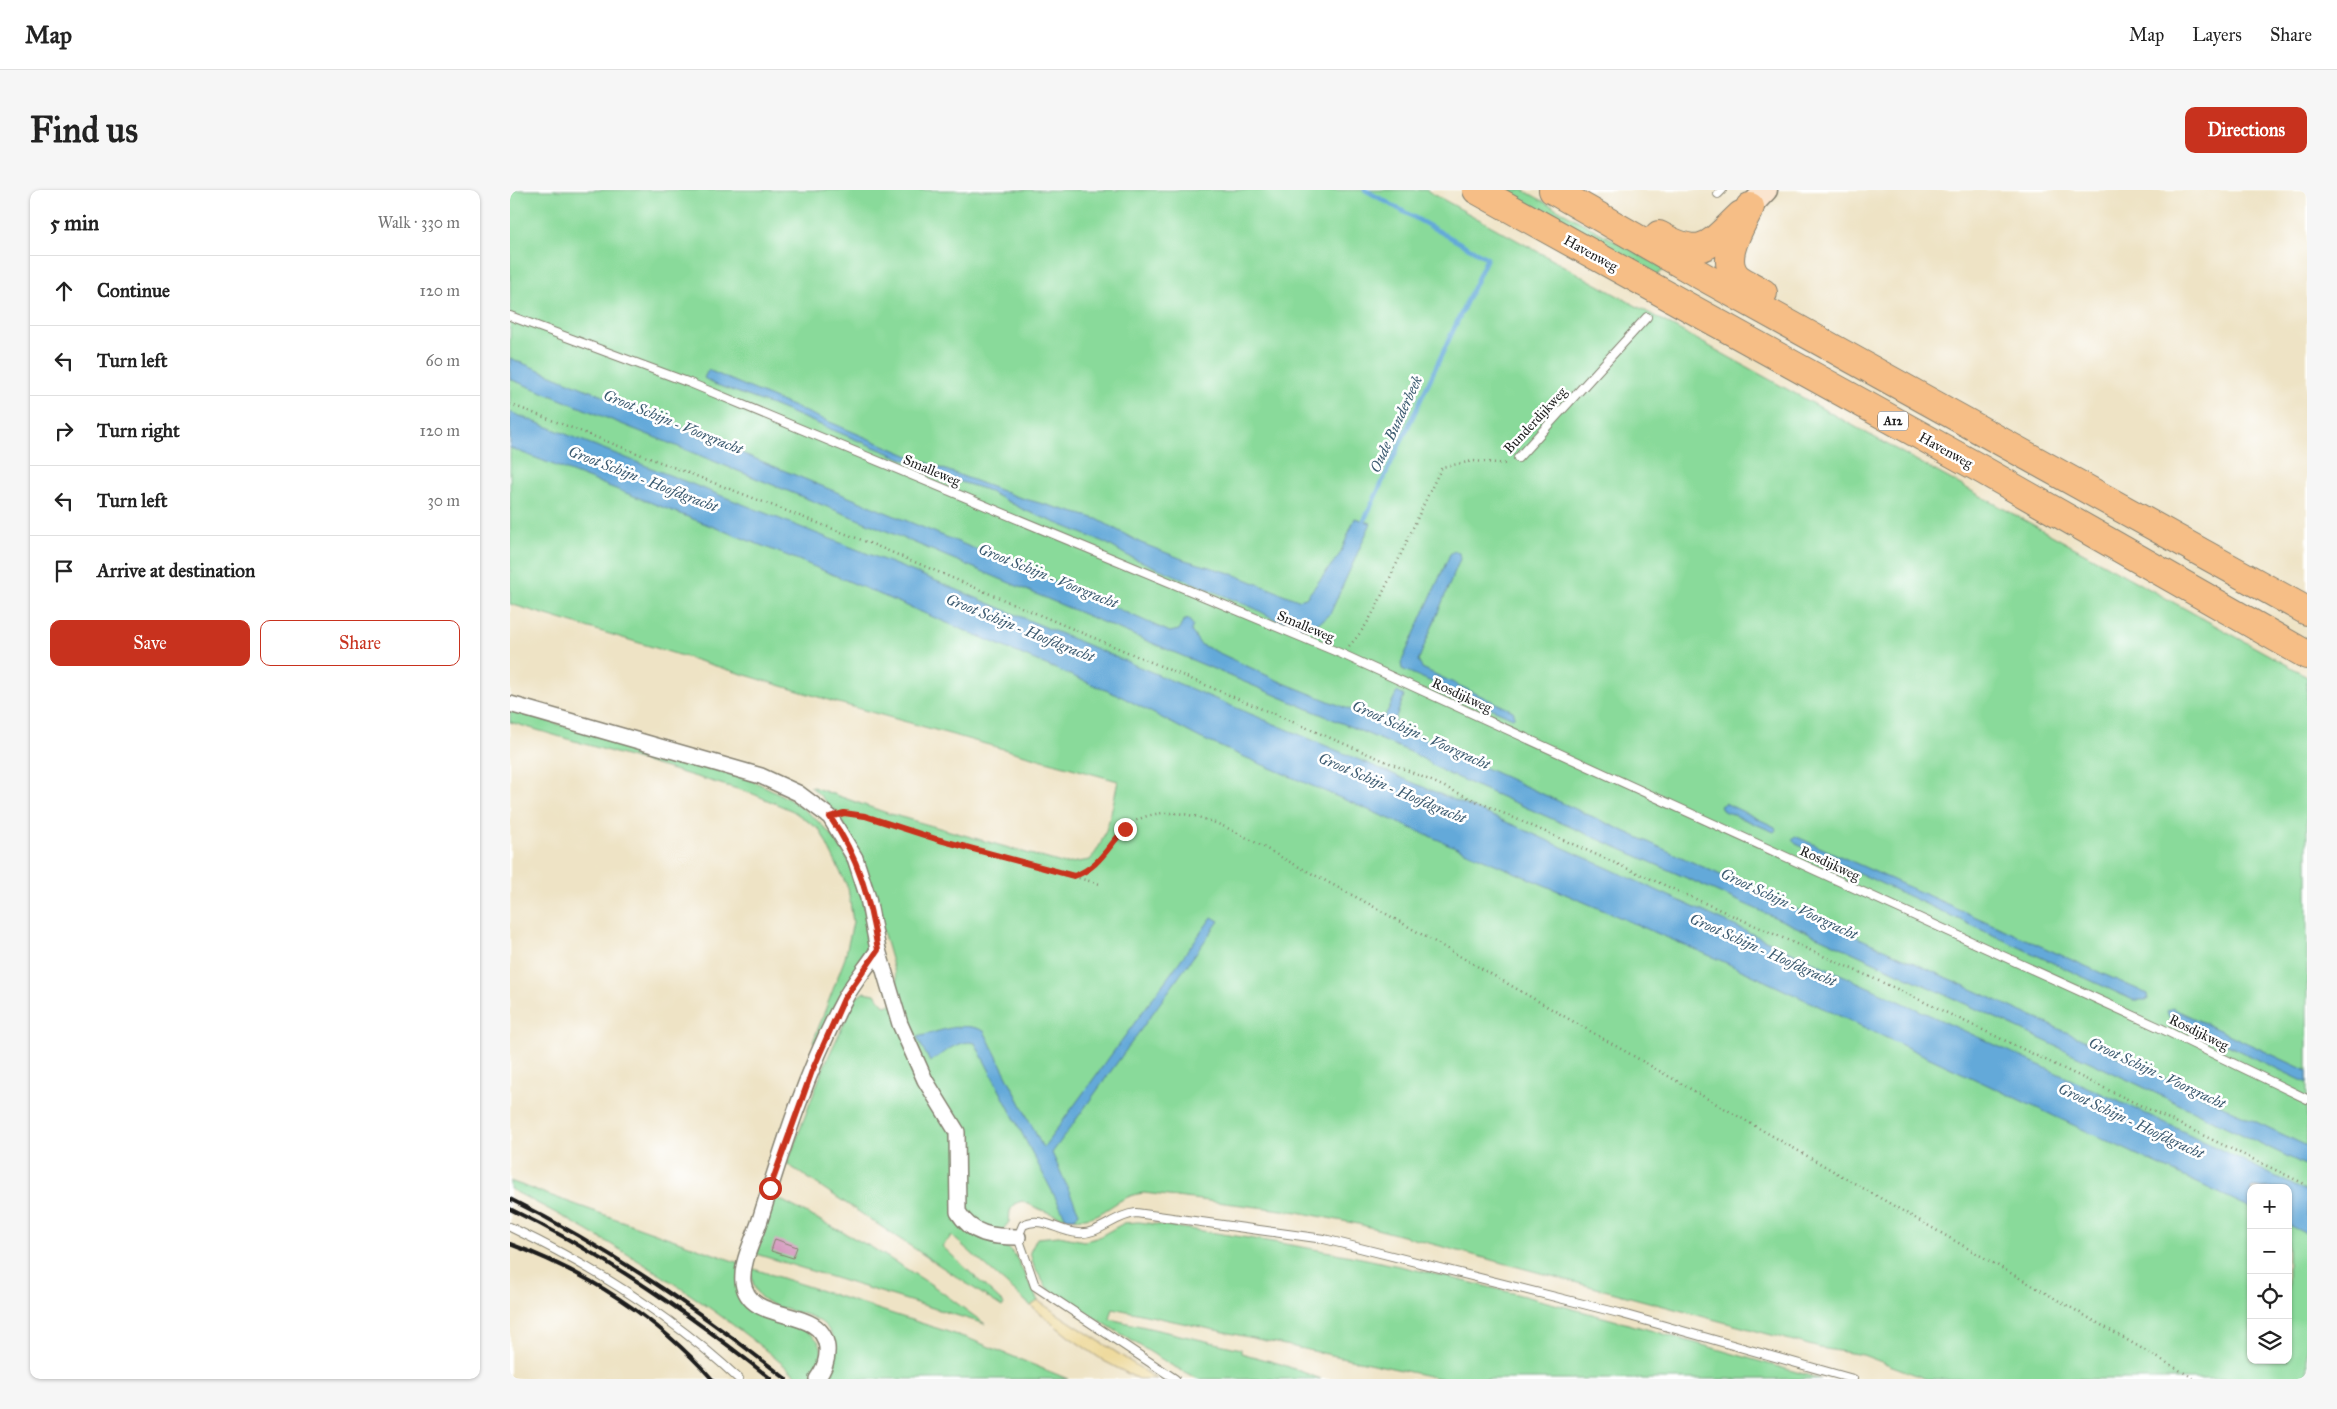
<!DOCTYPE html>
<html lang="en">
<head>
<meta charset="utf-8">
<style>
  body { margin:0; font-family:"IM FELL Great Primer",serif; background:#f6f6f6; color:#222 }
  .controls { position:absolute; right:15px; bottom:15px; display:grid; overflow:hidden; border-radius:10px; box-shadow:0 1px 4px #0004 }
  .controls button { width:45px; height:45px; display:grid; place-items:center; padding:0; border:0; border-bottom:1px solid #e0e0e0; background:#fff; color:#222; font:25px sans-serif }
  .stop { position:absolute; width:15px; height:15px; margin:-11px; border:4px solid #c8321e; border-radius:50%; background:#fff }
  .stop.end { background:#c8321e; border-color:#fff; box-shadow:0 1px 5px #0008 }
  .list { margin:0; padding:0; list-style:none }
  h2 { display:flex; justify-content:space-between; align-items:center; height:65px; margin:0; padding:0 20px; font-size:21px }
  h2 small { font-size:16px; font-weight:400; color:#767676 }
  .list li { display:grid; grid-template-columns:32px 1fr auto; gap:15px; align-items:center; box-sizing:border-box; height:70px; padding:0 20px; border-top:1px solid #e0e0e0 }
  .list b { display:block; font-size:19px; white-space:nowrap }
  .list em { font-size:16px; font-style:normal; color:#767676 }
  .actions { display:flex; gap:10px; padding:15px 20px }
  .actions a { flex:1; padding:11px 0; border:1px solid #c8321e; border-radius:10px; text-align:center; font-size:18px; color:#c8321e }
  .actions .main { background:#c8321e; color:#fff }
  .icon { flex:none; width:28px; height:28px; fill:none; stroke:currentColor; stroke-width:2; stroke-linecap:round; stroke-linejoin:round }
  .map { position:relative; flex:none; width:1797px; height:1189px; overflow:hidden; border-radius:10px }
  header { display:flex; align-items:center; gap:30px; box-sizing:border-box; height:70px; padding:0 25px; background:#fff; border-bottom:1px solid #e0e0e0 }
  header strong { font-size:24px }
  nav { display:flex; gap:28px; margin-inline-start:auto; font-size:18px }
  .intro { display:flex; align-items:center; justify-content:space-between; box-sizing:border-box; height:120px; padding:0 30px }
  h1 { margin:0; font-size:35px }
  .button { padding:12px 22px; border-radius:10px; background:#c8321e; color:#fff; font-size:18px; font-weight:700 }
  main { display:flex; gap:30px; padding:0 30px }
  aside { flex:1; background:#fff; border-radius:10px; box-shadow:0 1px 4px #0004 }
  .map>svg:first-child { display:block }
</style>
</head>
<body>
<header>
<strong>Map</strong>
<nav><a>Map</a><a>Layers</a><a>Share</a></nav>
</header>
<div class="intro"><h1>Find us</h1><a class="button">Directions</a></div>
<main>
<aside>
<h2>5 min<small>Walk · 330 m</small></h2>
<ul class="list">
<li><svg class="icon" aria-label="ahead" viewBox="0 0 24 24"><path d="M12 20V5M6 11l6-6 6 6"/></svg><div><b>Continue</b></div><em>120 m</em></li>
<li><svg class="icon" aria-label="left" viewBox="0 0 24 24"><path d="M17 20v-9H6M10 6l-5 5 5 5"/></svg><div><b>Turn left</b></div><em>60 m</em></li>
<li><svg class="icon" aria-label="right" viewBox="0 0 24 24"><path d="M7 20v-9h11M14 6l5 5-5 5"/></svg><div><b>Turn right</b></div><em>120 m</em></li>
<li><svg class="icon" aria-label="left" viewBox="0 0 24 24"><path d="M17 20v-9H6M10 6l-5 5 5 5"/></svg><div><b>Turn left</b></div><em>30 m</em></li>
<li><svg class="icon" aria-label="arrive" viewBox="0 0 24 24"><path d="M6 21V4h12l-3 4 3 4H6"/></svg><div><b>Arrive at destination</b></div></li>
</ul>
<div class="actions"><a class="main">Save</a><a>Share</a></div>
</aside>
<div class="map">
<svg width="1797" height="1189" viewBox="0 0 1797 1189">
  <rect width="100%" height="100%" fill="#fff"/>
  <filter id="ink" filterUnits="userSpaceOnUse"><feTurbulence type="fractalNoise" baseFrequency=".02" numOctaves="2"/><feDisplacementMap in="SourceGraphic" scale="10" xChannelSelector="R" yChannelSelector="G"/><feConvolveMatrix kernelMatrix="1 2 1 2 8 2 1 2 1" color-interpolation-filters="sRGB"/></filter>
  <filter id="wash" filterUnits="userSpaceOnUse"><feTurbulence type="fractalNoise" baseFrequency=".0096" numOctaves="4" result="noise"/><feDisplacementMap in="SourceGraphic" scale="20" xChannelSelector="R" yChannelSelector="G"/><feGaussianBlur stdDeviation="1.12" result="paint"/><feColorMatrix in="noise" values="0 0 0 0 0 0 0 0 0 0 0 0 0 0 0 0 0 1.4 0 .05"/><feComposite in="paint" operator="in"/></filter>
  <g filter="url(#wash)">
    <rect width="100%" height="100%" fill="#eee3c5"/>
    <g fill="#89da9a" stroke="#527b5b" fill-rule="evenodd">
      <path d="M0,0H916L1797,486V1189H1417L1353,1165L1310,1158L848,1034L788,1022L634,1003C614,1005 605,1015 589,1024C564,1036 535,1022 512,1011L504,1014L500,1021L499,1032L484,1051L498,1058L505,1065L528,1111L521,1116L442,1046L432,1056L494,1114L492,1117L277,974L314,876L346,808L354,802L365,804L375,816L392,811C387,790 381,769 375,748C359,686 350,642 300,596L377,623L555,674L580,670C598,648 602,618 608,591L325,512L0,414ZM1741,998H1778V1170H1741Z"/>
      <path d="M991,0H1013L1155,79L1146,86Z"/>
      <path d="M0,520L240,590C290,610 329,640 348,692C354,711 357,732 362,752L325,816L310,853L303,852L335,768L343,732L338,698L310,640L283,621L241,603L0,532Z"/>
      <path d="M0,991L229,1073L248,1123C279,1134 339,1145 298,1189H290C203,1113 104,1052 0,999Z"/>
      <path d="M265,1007L361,1057L422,1095L475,1134L246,1064Z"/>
      <path d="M629,1032C716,1044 803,1057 889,1076C1031,1107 1171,1149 1311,1189H933L603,1118L600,1129L731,1159V1163L771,1174L811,1189H688L661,1175L537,1098L524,1077L520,1062L527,1048L549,1046L574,1051L587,1048L614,1033Z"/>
      <path d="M241,1078L460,1149L558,1189H315C322,1180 326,1169 325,1157C318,1116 278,1128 253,1109C243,1102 242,1089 241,1078Z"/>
    </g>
    <path fill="#eeda9e" stroke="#857b5d" d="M528,1111L647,1189H628L594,1171L559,1147L521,1116Z"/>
    <g fill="#64a9d9" stroke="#40627a">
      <path d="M0,168L570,402L660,442L669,440L673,431L678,429L683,435L681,441L690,454L771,492L861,528L873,530L887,502L894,506L884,532L949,566L1567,847L1797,956V976C1513,837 1224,707 934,582L905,564L367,337L0,189Z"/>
      <path d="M198,180L404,268L508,307L587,329L631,353L675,370L720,383L788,410L796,408L830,364L845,328L861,333L820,424C814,433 791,440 780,438L746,419L616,365L596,353L514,320L474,299L444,290L262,215L204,194L194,188Z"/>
      <path d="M0,222L419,388L1008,637L1656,933L1797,1002V1044L1778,1035V998H1741V1018L1212,771L690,548L612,507L286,369L0,258Z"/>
      <path d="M944,361L949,363L950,369L908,471L912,478L1003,521L1005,526L1003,528L892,479L891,473L940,364Z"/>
      <path d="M1215,613L1265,637L1266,640L1264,642L1212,620L1210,616Z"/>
      <path d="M1285,646L1629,800L1637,804L1638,810H1623L1286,654L1282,650Z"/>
      <path d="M702,727L709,731L542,963L569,1023L565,1028H556L465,853C448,849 434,863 420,872L407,847C429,842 453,830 474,841L533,958Z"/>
      <path d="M1662,818L1797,881V893L1659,827L1657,821Z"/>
    </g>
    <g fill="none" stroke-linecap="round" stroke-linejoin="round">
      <path stroke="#64a9d9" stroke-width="4.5" d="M852,335L977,68L855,0"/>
    </g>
    <g id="blocks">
      <path fill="#d59bc0" d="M265,1049L287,1057L283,1068L261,1061Z"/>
    </g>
  </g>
  <g filter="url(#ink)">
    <use href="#blocks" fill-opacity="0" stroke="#858070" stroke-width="1"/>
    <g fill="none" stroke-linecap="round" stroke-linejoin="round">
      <defs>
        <g id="lane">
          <path d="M1208,4L1212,0"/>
          <path d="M0,126L180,193L832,464L1646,836L1797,909"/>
          <path d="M1008,268L1137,127"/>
          <path d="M0,1037C84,1077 161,1125 229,1189"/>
          <path d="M665,1189L525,1096L508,1047L513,1035C532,1025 548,1042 568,1043C589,1045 604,1025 626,1023L814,1049L1109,1123L1343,1189"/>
        </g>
        <g id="street">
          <path d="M0,514L251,586L288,603L320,627L345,668L358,708L368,760L390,834L415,890L447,942L448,1022C462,1045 483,1047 508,1047"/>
          <path d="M307,1189C314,1179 318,1170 317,1157C311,1113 239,1137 233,1092C231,1072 244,1049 250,1030C273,956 297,879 334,810C343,793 357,777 368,760"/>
        </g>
        <path id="secondary" d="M1240,17L1256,0"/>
        <g id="highway">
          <path d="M967,0L1471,279L1797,465"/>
          <path d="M1043,0L1187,83L1797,421"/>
          <path d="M1240,17C1231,36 1207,72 1229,89C1236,94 1246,98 1253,103"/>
          <path d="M1149,45C1194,70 1198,56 1231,25"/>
        </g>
      </defs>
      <use href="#lane" stroke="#858070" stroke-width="10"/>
      <use href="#street" stroke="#858070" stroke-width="18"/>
      <use href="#secondary" stroke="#858070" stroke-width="25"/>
      <use href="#highway" stroke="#858070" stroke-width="30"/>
      <g stroke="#858070" stroke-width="2.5" stroke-dasharray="1 4" stroke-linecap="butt">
        <path d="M0,214L362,354L908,585L1387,799L1797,995"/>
        <path d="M839,456C859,435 867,415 879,390C897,352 913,314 932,277L963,271L999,274"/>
        <path d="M333,623L355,625L426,649L590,694"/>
        <path d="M564,686C598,675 599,645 625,631C675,605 736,648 778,671C805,685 832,700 859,714L1685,1189"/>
      </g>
      <use href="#lane" stroke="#fff" stroke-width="8"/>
      <use href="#street" stroke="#fff" stroke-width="15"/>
      <use href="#secondary" stroke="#fbe5cf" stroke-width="22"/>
      <use href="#highway" stroke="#f6be86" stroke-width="28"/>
      <g stroke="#1c1c1c" stroke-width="4">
        <path d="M0,1009C99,1058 189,1120 276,1189"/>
        <path d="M0,1019C94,1064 180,1124 261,1189"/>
        <path d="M0,1054C77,1082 148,1128 202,1189"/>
      </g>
    </g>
  </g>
  <g fill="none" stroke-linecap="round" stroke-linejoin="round" filter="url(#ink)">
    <path stroke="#c8321e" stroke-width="6" d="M260,998L302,881L334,809L368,760C360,711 349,667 320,627L334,623L355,626L426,649L564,686C589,678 597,657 615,639"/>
  </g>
  <g text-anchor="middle" stroke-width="5" stroke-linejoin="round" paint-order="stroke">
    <rect fill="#fff" stroke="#606060" stroke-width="1" x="1368" y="221.5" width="30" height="19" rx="4"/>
    <g font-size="12" font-weight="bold" fill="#1c1c1c">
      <text x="1383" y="235">A12</text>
    </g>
    <g font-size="14" fill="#1c1c1c" stroke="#fff">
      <text transform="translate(1081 63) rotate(29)" y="5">Havenweg</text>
      <text transform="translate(1025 230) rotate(-47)" y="5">Bunderdijkweg</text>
      <text transform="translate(1436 260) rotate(29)" y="5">Havenweg</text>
      <text transform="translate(422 280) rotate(23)" y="5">Smalleweg</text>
      <text transform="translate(796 436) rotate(23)" y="5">Smalleweg</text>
      <text transform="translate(952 505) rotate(25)" y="5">Rosdijkweg</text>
      <text transform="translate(1320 673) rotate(25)" y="5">Rosdijkweg</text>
      <text transform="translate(1689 842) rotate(26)" y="5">Rosdijkweg</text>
    </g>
    <g font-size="15" font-style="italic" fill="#3c5b71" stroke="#fff">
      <text transform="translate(163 232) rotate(22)" y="5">Groot Schijn - Voorgracht</text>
      <text transform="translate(886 234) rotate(-65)" y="5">Oude Bunderbeek</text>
      <text transform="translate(133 289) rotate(21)" y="5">Groot Schijn - Hoofdgracht</text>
      <text transform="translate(538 386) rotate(22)" y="5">Groot Schijn - Voorgracht</text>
      <text transform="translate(510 438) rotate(22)" y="5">Groot Schijn - Hoofdgracht</text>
      <text transform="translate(911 545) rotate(24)" y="5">Groot Schijn - Voorgracht</text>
      <text transform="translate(882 598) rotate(23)" y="5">Groot Schijn - Hoofdgracht</text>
      <text transform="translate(1279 714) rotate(25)" y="5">Groot Schijn - Voorgracht</text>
      <text transform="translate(1253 760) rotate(24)" y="5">Groot Schijn - Hoofdgracht</text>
      <text transform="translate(1647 883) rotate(25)" y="5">Groot Schijn - Voorgracht</text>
      <text transform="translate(1621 931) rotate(25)" y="5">Groot Schijn - Hoofdgracht</text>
    </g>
  </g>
</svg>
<div class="controls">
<button>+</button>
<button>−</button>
<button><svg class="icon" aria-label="locate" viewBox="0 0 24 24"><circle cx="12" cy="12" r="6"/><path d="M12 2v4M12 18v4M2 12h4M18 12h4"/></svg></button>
<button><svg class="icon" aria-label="layers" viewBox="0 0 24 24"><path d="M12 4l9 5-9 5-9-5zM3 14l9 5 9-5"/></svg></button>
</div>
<div class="stop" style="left:260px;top:998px"></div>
<div class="stop end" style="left:615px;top:639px"></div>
</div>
</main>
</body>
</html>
